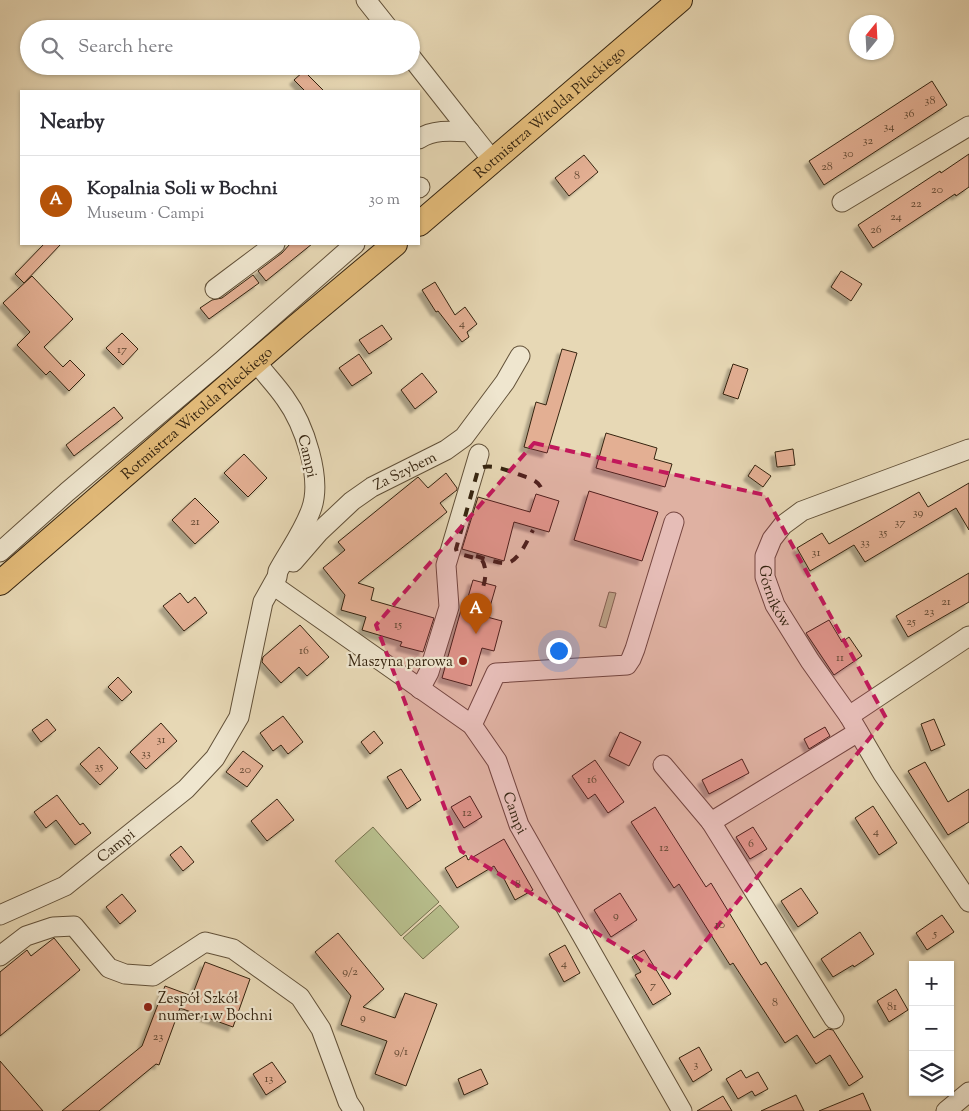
<!DOCTYPE html>
<html lang="en">
<head>
<meta charset="utf-8">
<style>
  body { margin:0; font-family:"Sorts Mill Goudy",serif; background:#f2f2f3; color:#2b2b33 }
  .controls { position:absolute; right:15px; bottom:15px; display:grid; overflow:hidden; border-radius:0px; box-shadow:0 1px 4px #0004 }
  .controls button { width:45px; height:45px; display:grid; place-items:center; padding:0; border:0; border-bottom:1px solid #e1e1e2; background:#fff; color:#2b2b33; font:25px sans-serif }
  .compass { position:absolute; left:849px; top:15px; width:45px; height:45px; border-radius:50%; background:#fff; box-shadow:0 1px 4px #0004; rotate:18deg }
  .you { position:absolute; left:558px; top:650px; width:18px; height:18px; margin:-12px; border:4px solid #fff; border-radius:50%; background:#1a73e8; box-shadow:0 0 0 8px #1a73e833 }
  .badge { display:grid; place-items:center; width:32px; height:32px; border-radius:50%; background:#b45309; color:#fff; font-size:16px; font-weight:700 }
  .pin { position:absolute; translate:-50% -41px; filter:drop-shadow(0 1px 2px #0008) }
  .pin::after { content:''; position:absolute; top:26px; width:18px; height:15px; background:inherit; clip-path:polygon(0 0,100% 0,50% 100%) }
  .list { margin:0; padding:0; list-style:none }
  h2 { display:flex; justify-content:space-between; align-items:center; height:65px; margin:0; padding:0 20px; font-size:21px }
  h2 small { font-size:16px; font-weight:400; color:#7c7c81 }
  .list li { display:grid; grid-template-columns:32px 1fr auto; gap:15px; align-items:center; box-sizing:border-box; height:90px; padding:0 20px; border-top:1px solid #e1e1e2 }
  .list b { display:block; font-size:19px; white-space:nowrap }
  .list p { margin:0; font-size:16px; white-space:nowrap; color:#7c7c81 }
  .list em { font-size:16px; font-style:normal; color:#7c7c81 }
  .icon { flex:none; width:28px; height:28px; fill:none; stroke:currentColor; stroke-width:2; stroke-linecap:round; stroke-linejoin:round }
  .map { position:relative; flex:none; width:969px; height:1111px; overflow:hidden }
  .search { position:absolute; background:#fff; box-shadow:0 1px 4px #0004; left:20px; top:20px; width:400px; height:55px; display:flex; align-items:center; gap:12px; box-sizing:border-box; padding:0 18px; border-radius:28px; color:#7c7c81; font-size:19px }
  .panel { position:absolute; background:#fff; box-shadow:0 1px 4px #0004; left:20px; top:90px; width:400px; height:155px; border-radius:0px }
  .map>svg:first-child { display:block }
</style>
</head>
<body>
<div class="map">
<svg width="969" height="1111" viewBox="0 0 969 1111">
  <defs>
    <filter id="shadow"><feDropShadow dx="-4.5" dy="4.5" stdDeviation="1" flood-color="#0004"/></filter>
  </defs>
  <rect width="100%" height="100%" fill="#e7d8b5"/>
  <filter id="stains"><feTurbulence type="fractalNoise" baseFrequency=".004" numOctaves="4"/><feColorMatrix values="0 0 0 0 .2 0 0 0 0 .09 0 0 0 0 .02 0 0 0 .5 -.17"/></filter>
  <radialGradient id="worn" r=".72"><stop offset=".6" stop-color="#630" stop-opacity="0"/><stop offset="1" stop-color="#630" stop-opacity=".3"/></radialGradient>
  <g fill="#b7be8c" stroke="#76714e">
    <path d="M609,592L616,593L606,628L599,626Z"/>
    <path d="M373,827L439,902L401,936L335,861Z"/>
    <path d="M440,905L459,927L423,959L403,938Z"/>
  </g>
  <g fill="#e3af93" stroke="#352410" filter="url(#shadow)">
    <path d="M304,71L324,91H305L294,80Z"/>
    <path d="M932,81L947,105L824,185L809,161Z"/>
    <path d="M969,154V187L956,196L955,194L873,248L858,225L940,171L941,173Z"/>
    <path d="M584,155L598,172L569,196L555,178Z"/>
    <path d="M44,244H61L24,283L15,274Z"/>
    <path d="M290,244H312L266,281L258,271L282,253Z"/>
    <path d="M841,271L862,284L851,301L831,287Z"/>
    <path d="M253,275L259,283L209,319L200,308L212,300L222,298Z"/>
    <path d="M32,276L73,319L44,347L63,367L70,360L85,375L69,391L50,371L46,375L17,345L30,332L3,303Z"/>
    <path d="M435,282L455,315L465,307L477,324L467,332L469,337L462,342L438,311L436,312L422,290Z"/>
    <path d="M382,325L392,339L369,354L359,340Z"/>
    <path d="M122,333L138,349L123,365L106,348Z"/>
    <path d="M562,349L577,353L547,453L524,447L536,402L546,405Z"/>
    <path d="M359,354L372,373L352,386L339,368Z"/>
    <path d="M733,364L748,369L738,399L723,394Z"/>
    <path d="M422,373L437,392L415,409L401,390Z"/>
    <path d="M114,407L123,418L74,456L66,445Z"/>
    <path d="M606,433L657,448L654,459L672,464L665,487L596,468Z"/>
    <path d="M793,449L795,465L777,467L775,452Z"/>
    <path d="M244,454L267,478L248,497L224,473Z"/>
    <path d="M755,465L771,476L763,487L748,476Z"/>
    <path d="M446,473L457,488V490L440,503L447,512L358,583L374,588L371,600L434,618L423,652L400,646L402,642L362,630L366,617L341,610L345,595L323,568L345,550L338,542L418,477L428,488Z"/>
    <path d="M969,483V530L956,508L865,562L854,545L810,571L797,548L822,533L829,544L919,492L928,507Z"/>
    <path d="M589,491L658,512L642,561L574,540Z"/>
    <path d="M536,494L559,501L549,532L514,522L504,561L462,549L478,497L530,512Z"/>
    <path d="M195,498L219,522L195,544L172,520Z"/>
    <path d="M969,573V602L908,637L896,616Z"/>
    <path d="M473,580L496,586L487,617L502,621L494,651L482,648L471,686L442,678L461,610L464,611Z"/>
    <path d="M180,593L188,603L195,597L207,613L184,631L163,606Z"/>
    <path d="M829,620L842,642L849,637L862,656L834,675L806,633Z"/>
    <path d="M300,625L329,657L307,676L299,667L281,683L262,662L263,657Z"/>
    <path d="M118,677L132,692L122,701L108,687Z"/>
    <path d="M283,716L303,742L288,754L281,745L273,751L260,733Z"/>
    <path d="M47,719L56,730L41,742L32,730Z"/>
    <path d="M934,719L945,745L931,751L921,724Z"/>
    <path d="M161,723L177,741L146,769L130,752Z"/>
    <path d="M825,727L830,736L809,749L804,739Z"/>
    <path d="M374,731L383,743L370,754L361,742Z"/>
    <path d="M620,732L641,742L629,766L609,756Z"/>
    <path d="M99,747L118,768L100,785L80,764Z"/>
    <path d="M243,751L263,766L247,787L226,772Z"/>
    <path d="M742,759L749,773L709,794L702,780Z"/>
    <path d="M595,760L624,802L608,813L595,794L588,799L572,776Z"/>
    <path d="M925,762L948,802L969,789V822L948,835L908,771Z"/>
    <path d="M401,769L421,800L407,809L387,777Z"/>
    <path d="M57,795L80,825L83,823L91,833L75,845L56,820L46,828L34,812Z"/>
    <path d="M470,796L482,817L464,828L451,807Z"/>
    <path d="M277,799L294,820L267,841L251,821Z"/>
    <path d="M873,806L897,843L879,855L855,818Z"/>
    <path d="M655,807L706,887L711,883L761,965L766,962L814,1038L828,1029L833,1030L863,1077L849,1086L830,1055L816,1064L797,1035L785,1043L733,963L730,965L679,884L674,888L631,822Z"/>
    <path d="M753,827L767,849L750,859L736,837Z"/>
    <path d="M504,839L533,890L515,900L501,873L499,874L494,866L457,888L445,868L466,855L468,860Z"/>
    <path d="M181,846L194,862L183,871L170,855Z"/>
    <path d="M801,888L818,913L798,927L781,901Z"/>
    <path d="M620,893L637,920L611,937L594,910Z"/>
    <path d="M122,894L136,911L120,924L106,907Z"/>
    <path d="M942,915L954,932L927,950L916,933Z"/>
    <path d="M860,932L874,954L854,967L853,965L833,977L821,959Z"/>
    <path d="M338,933L384,989L363,1007L395,1018L405,993L437,1004L406,1086L375,1074L387,1041L341,1025L351,996L315,952Z"/>
    <path d="M54,938L80,970L0,1036V972L27,950L31,956Z"/>
    <path d="M565,945L580,973L564,982L549,954Z"/>
    <path d="M644,950L671,994L653,1005L635,975L641,972L632,957Z"/>
    <path d="M205,962L250,979L233,1027L180,1008L159,1065L156,1064L99,1111H62L142,1046L165,986L192,996Z"/>
    <path d="M896,989L908,1010L889,1022L877,1001Z"/>
    <path d="M699,1047L712,1070L693,1082L679,1058Z"/>
    <path d="M0,1061L43,1111H0Z"/>
    <path d="M272,1062L286,1082L266,1095L253,1074Z"/>
    <path d="M481,1069L488,1084L464,1095L458,1079Z"/>
    <path d="M741,1070L746,1078L758,1072L768,1089L755,1096L752,1091L738,1099L726,1079Z"/>
    <path d="M863,1093L871,1111H819Z"/>
    <path d="M796,1095L804,1111H761Z"/>
    <path d="M723,1096L732,1111H697Z"/>
  </g>
  <g fill="none" stroke-linecap="round" stroke-linejoin="round">
    <defs>
      <g id="minor">
        <path d="M366,0L389,29"/>
        <path d="M411,57L470,132"/>
        <path d="M419,139C433,129 453,131 470,132L493,161"/>
        <path d="M419,188L420,187"/>
        <path d="M842,202L969,126"/>
        <path d="M215,289L275,244"/>
        <path id="s1" d="M969,449L802,511L783,525L772,539L765,556V577L775,605L810,661L849,716L883,774L969,902"/>
        <path d="M0,552L67,492L223,360L355,244"/>
        <path id="s2" d="M293,562L319,532L352,501L372,487L446,450L464,437L505,382L520,356"/>
        <path id="s3" d="M273,585L472,725L497,761L519,825L682,1111"/>
        <path d="M420,689L429,672L449,607L446,565L479,454"/>
        <path d="M849,716L969,636"/>
        <path d="M472,725L496,673L627,665L631,659L635,649L674,522"/>
        <path d="M663,765L711,822"/>
        <path id="s4" d="M0,915L65,886L186,789L215,758L239,717L263,602L277,577L278,571C289,551 303,532 311,510C323,479 304,424 285,398C276,385 265,374 256,362"/>
        <path d="M0,956L26,936L53,927L74,926L109,968L125,974L153,976L205,942L233,949L300,997L321,1029L348,1102L354,1111"/>
        <path d="M834,1019L711,822L858,732"/>
        <path d="M946,1111L969,1092"/>
      </g>
      <g id="major">
        <path id="s5" d="M419,224L680,0"/>
        <path id="s6" d="M0,583L297,326L395,244"/>
      </g>
    </defs>
    <use href="#minor" stroke="#625139" stroke-width="21"/>
    <use href="#major" stroke="#352410" stroke-width="26"/>
    <use href="#minor" stroke="#efe6cf" stroke-width="19"/>
    <use href="#major" stroke="#e4bc7a" stroke-width="24"/>
    <g stroke="#352410" stroke-width="4" stroke-dasharray="9 9" stroke-linecap="butt">
      <path d="M476,556C483,558 500,564 507,563C519,561 528,539 533,530"/>
      <path d="M478,603C482,590 490,573 482,560L460,554L457,552L456,549L478,470C488,460 516,474 529,478C537,481 543,486 542,495"/>
    </g>
  </g>
  <path fill="#c2185b" fill-opacity="0.2" stroke="#c2185b" stroke-width="4" stroke-dasharray="10 6" stroke-linejoin="round" d="M534,443L765,495L886,718L674,980L461,851L376,625Z"/>
  <g fill="#8f2418" stroke="#efe6cf" stroke-width="2">
    <circle cx="463" cy="661" r="5"/>
    <circle cx="148" cy="1007" r="5"/>
  </g>
  <g text-anchor="middle" stroke-width="4.5" stroke-linejoin="round" paint-order="stroke">
    <g font-size="12" fill="#604731">
      <text x="930" y="104">38</text>
      <text x="909" y="117">36</text>
      <text x="889" y="130">34</text>
      <text x="868" y="144">32</text>
      <text x="848" y="157">30</text>
      <text x="827" y="170">28</text>
      <text x="577" y="179">8</text>
      <text x="937" y="193">20</text>
      <text x="916" y="207">22</text>
      <text x="896" y="220">24</text>
      <text x="876" y="233">26</text>
      <text x="462" y="327">4</text>
      <text x="122" y="353">17</text>
      <text x="918" y="516">39</text>
      <text x="195" y="525">21</text>
      <text x="900" y="526">37</text>
      <text x="883" y="536">35</text>
      <text x="865" y="546">33</text>
      <text x="816" y="556">31</text>
      <text x="946" y="605">21</text>
      <text x="929" y="615">23</text>
      <text x="911" y="625">25</text>
      <text x="398" y="628">15</text>
      <text x="304" y="654">16</text>
      <text x="840" y="661">11</text>
      <text x="161" y="743">31</text>
      <text x="146" y="757">33</text>
      <text x="99" y="770">35</text>
      <text x="245" y="773">20</text>
      <text x="592" y="783">16</text>
      <text x="467" y="816">12</text>
      <text x="876" y="835">4</text>
      <text x="751" y="847">6</text>
      <text x="664" y="851">12</text>
      <text x="518" y="888">8</text>
      <text x="616" y="919">9</text>
      <text x="720" y="928">10</text>
      <text x="935" y="937">5</text>
      <text x="564" y="967">4</text>
      <text x="350" y="975">9/2</text>
      <text x="653" y="989">7</text>
      <text x="775" y="1006">8</text>
      <text x="892" y="1010">81</text>
      <text x="363" y="1021">9</text>
      <text x="158" y="1040">23</text>
      <text x="401" y="1055">9/1</text>
      <text x="696" y="1068">3</text>
      <text x="269" y="1082">13</text>
    </g>
    <g font-size="15" fill="#352410" stroke="#efe6cf">
      <text dy="5" stroke="none"><textPath href="#s5" startOffset="172">Rotmistrza Witolda Pileckiego</textPath></text>
      <text dy="5" stroke="none"><textPath href="#s6" startOffset="260">Rotmistrza Witolda Pileckiego</textPath></text>
      <text transform="translate(308 456) rotate(77)" y="5">Campi</text>
      <text dy="5" stroke="none"><textPath href="#s2" startOffset="146">Za Szybem</textPath></text>
      <text dy="5" stroke="none"><textPath href="#s1" startOffset="280">Górników</textPath></text>
      <text dy="5" stroke="none"><textPath href="#s3" startOffset="342">Campi</textPath></text>
      <text dy="5" stroke="none"><textPath href="#s4" startOffset="136">Campi</textPath></text>
    </g>
    <g font-size="15" fill="#352410" stroke="#efe6cf" text-anchor="end">
      <text x="453" y="666">Maszyna parowa</text>
      <text x="158" y="1003" text-anchor="start">Zespół Szkół<tspan x="158" dy="17">numer 1 w Bochni</tspan></text>
    </g>
  </g>
  <rect width="100%" height="100%" filter="url(#stains)"/>
  <rect width="100%" height="100%" fill="url(#worn)"/>
</svg>
<div class="controls">
<button>+</button>
<button>−</button>
<button><svg class="icon" aria-label="layers" viewBox="0 0 24 24"><path d="M12 4l9 5-9 5-9-5zM3 14l9 5 9-5"/></svg></button>
</div>
<svg class="compass" viewBox="-18 -18 36 36"><path d="M0-13l5 13h-10z" fill="#e53935"/><path d="M0 13l5-13h-10z" fill="#7c7c81"/></svg>
<div class="you"></div>
<div class="pin badge" style="left:476px;top:634px">A</div>
<div class="search"><svg class="icon" aria-label="search" viewBox="0 0 24 24"><circle cx="10" cy="10" r="6"/><path d="M15 15l6 6"/></svg>Search here</div>
<section class="panel">
<h2>Nearby<small></small></h2>
<ul class="list">
<li><span class="badge">A</span><div><b>Kopalnia Soli w Bochni</b><p>Museum · Campi</p></div><em>30 m</em></li>
</ul>
</section>
</div>
</body>
</html>
